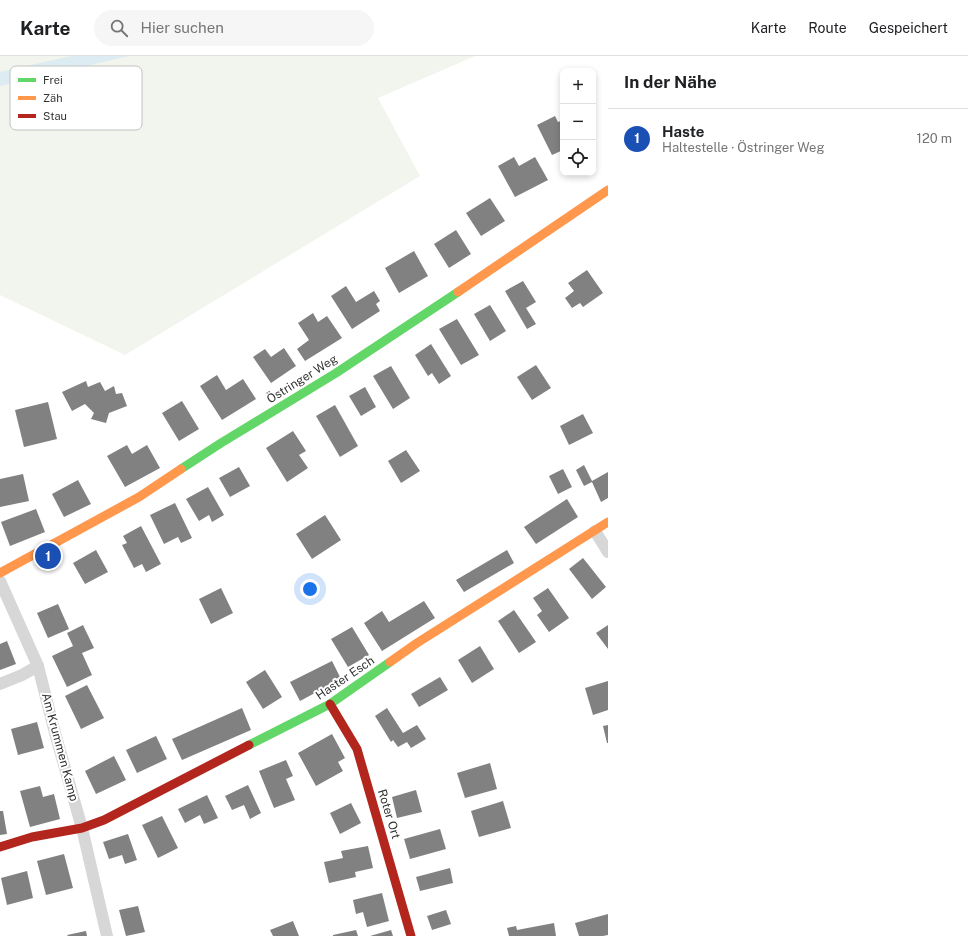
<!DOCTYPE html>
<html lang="de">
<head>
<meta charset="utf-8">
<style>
  body { margin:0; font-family:"Public Sans",sans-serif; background:#f6f6f6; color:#202124 }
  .controls { position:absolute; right:12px; top:12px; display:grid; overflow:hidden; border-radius:8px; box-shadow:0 2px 6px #0003 }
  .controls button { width:36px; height:36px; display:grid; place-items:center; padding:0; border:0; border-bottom:1px solid #e0e0e0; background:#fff; color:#202124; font:20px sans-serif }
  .you { position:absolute; left:310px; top:533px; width:14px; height:14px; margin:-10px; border:3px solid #fff; border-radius:50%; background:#1a73e8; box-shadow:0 0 0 6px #1a73e833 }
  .badge { display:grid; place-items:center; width:26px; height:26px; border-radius:50%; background:#1a73e8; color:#fff; font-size:13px; font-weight:700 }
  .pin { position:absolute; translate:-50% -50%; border:2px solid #fff; box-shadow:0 1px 4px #0006 }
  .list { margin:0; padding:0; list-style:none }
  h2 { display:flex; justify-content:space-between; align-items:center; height:52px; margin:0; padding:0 16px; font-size:17px }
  h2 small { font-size:13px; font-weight:400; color:#757577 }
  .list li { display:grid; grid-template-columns:26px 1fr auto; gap:12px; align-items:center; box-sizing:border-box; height:60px; padding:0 16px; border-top:1px solid #e0e0e0 }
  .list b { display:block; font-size:15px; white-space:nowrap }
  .list p { margin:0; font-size:13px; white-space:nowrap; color:#757577 }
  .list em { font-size:13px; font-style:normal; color:#757577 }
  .icon { flex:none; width:22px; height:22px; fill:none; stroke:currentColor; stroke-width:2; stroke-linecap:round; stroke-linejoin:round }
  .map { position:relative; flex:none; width:608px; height:880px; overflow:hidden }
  header { display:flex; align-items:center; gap:24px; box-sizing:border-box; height:56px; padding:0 20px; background:#fff; border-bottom:1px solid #e0e0e0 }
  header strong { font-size:19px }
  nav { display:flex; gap:22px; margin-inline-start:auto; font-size:14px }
  .search { width:280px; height:36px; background:#f6f6f6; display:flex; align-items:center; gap:10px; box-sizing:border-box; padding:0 14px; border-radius:22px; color:#757577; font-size:15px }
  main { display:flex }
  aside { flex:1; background:#fff }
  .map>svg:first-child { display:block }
</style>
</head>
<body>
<header>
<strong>Karte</strong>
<div class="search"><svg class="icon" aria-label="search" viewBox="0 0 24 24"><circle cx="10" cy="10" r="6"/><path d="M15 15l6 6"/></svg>Hier suchen</div>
<nav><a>Karte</a><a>Route</a><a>Gespeichert</a></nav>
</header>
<main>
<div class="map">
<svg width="608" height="880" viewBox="0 0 608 880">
  <rect width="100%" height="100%" fill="#fff"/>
  <path fill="#f1f5ed" d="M0,0H475L378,42L420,120L125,299L0,239Z"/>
  <path fill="#ddebf3" d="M71,0H129L0,30V16Z"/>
  <g fill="#818181">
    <path d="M555,60L558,66L563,64V94L552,99L537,69Z"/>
    <path d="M514,101L519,110L535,101L548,124L515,141L498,110Z"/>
    <path d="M490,142L505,165L481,180L466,157Z"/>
    <path d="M456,174L471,198L449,212L434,188Z"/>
    <path d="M414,195L428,220L399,237L385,212Z"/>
    <path d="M587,214L603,237L583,251L580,247L572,252L565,242L574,235L568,227Z"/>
    <path d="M523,225L536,246L526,252L536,268L527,273L505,235Z"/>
    <path d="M346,230L356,246L374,235L380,245L376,248L380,255L352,273L331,240Z"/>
    <path d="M490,249L506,275L490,285L474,258Z"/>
    <path d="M313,257L318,266L327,260L342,282L305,305L297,293L309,284L298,267Z"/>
    <path d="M457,263L479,299L461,309L439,273Z"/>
    <path d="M431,288L451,320L439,328L432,317L428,320L415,299Z"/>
    <path d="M284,292L296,310L271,327L253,301L265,293L271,301Z"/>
    <path d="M536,309L551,332L532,344L517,321Z"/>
    <path d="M391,310L410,342L393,353L373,320Z"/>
    <path d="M217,319L226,334L243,323L256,343L222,364L200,330Z"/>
    <path d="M86,325L88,331L100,326L105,335L114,330L116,338L122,337L127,350L109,357L106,367L91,363L94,357L85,348L72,355L62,336Z"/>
    <path d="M365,331L376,351L361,360L349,340Z"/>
    <path d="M182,345L199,373L179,385L162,357Z"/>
    <path d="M48,346L57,383L24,391L15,354Z"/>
    <path d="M335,349L358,390L340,401L316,360Z"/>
    <path d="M583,358L593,377L569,389L560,370Z"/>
    <path d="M293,375L306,395L299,399L308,412L287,426L266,392Z"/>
    <path d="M127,389L132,398L147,389L160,412L125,431L107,400Z"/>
    <path d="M406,394L420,415L401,427L388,405Z"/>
    <path d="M584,409L592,425L608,416V442L601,446L592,426L584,430L576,414Z"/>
    <path d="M239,411L250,430L230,441L219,422Z"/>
    <path d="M563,413L572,431L558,438L549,420Z"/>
    <path d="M23,418L29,445L0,451V423Z"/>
    <path d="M78,424L91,448L64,461L52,438Z"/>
    <path d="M208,431L224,459L212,466L209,459L199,465L186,443Z"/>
    <path d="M567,443L578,461L536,488L524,471Z"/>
    <path d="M175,447L192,482L181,487L178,481L164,488L150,459Z"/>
    <path d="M36,453L45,476L10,490L1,466Z"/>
    <path d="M325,459L341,484L312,503L296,478Z"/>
    <path d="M141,470L161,508L146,516L142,508L134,512L122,489L127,487L123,480Z"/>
    <path d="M96,494L108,516L85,528L73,507Z"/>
    <path d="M507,494L514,507L464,536L456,524Z"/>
    <path d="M583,502L606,531L592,543L569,513Z"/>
    <path d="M221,532L233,557L211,568L199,543Z"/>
    <path d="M548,532L569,562L549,576L537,559L542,555L533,542Z"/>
    <path d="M424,545L435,562L382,595L364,567L382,555L389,566Z"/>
    <path d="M58,548L69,573L48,582L37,557Z"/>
    <path d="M514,554L536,586L519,597L498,565Z"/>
    <path d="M83,569L94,592L82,597L92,619L67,631L52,600L73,590L67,577Z"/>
    <path d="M608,569V593L596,577Z"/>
    <path d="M352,571L369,599L348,611L331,583Z"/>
    <path d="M7,585L16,608L0,614V588Z"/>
    <path d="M480,590L494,613L472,627L458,604Z"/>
    <path d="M332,605L341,623L300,645L290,626Z"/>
    <path d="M265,614L282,641L263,653L246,626Z"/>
    <path d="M440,621L448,634L419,651L411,638Z"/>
    <path d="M608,625V654L593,659L585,632Z"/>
    <path d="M87,629L104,662L81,673L65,640Z"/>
    <path d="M242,652L251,674L182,704L172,683Z"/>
    <path d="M387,652L403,677L417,669L426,683L411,692L407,686L398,691L393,684L391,686L375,660Z"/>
    <path d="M37,666L44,692L18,699L11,673Z"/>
    <path d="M608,669V687H607L603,670Z"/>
    <path d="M332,678L345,702L338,706L343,715L316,730L298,697Z"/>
    <path d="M156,680L167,703L137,717L126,694Z"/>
    <path d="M114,700L126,724L96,738L85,715Z"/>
    <path d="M286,704L293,720L286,723L295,744L274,752L259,715Z"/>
    <path d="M490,707L497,733L465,742L457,717Z"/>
    <path d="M248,729L261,757L250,763L244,749L232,754L225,740Z"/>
    <path d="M40,730L43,741L54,738L60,763L30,771L20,735Z"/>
    <path d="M416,734L422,756L397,762L392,741Z"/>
    <path d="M207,739L218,762L204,768L200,759L185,767L178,753Z"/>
    <path d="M503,745L511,772L479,781L471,755Z"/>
    <path d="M351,747L361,767L340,778L330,757Z"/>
    <path d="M0,755H3L7,778L0,779Z"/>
    <path d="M162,760L178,792L158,802L142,769Z"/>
    <path d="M440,773L446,793L410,803L404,783Z"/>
    <path d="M128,778L137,804L125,808L122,799L109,803L103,786Z"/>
    <path d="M368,790L373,812L355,816L356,821L329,827L324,806L343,802L341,795Z"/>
    <path d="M64,798L73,832L46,839L37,805Z"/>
    <path d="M450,812L453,827L420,835L416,821Z"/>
    <path d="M27,815L33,842L7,849L1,822Z"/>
    <path d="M382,837L389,865L367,871L363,856L356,858L353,844Z"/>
    <path d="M138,850L145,876L126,880L119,854Z"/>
    <path d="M446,854L451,868L432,874L427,860Z"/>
    <path d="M608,858V879L603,880H579L575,867Z"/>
    <path d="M293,865L299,880H273L270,874Z"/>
    <path d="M554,867L556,880H509L507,872L516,870L517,874Z"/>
    <path d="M356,874L358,880H333V879Z"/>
    <path d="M391,874L393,880H370Z"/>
    <path d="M86,875L87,880H68L67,879Z"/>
  </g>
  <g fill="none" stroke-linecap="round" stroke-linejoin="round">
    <g stroke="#d7d7d7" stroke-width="12">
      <path d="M595,475L608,496"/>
      <path d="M0,525L38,610L55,677L82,772L107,880"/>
      <path d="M0,628L22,619L38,610"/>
    </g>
    <g stroke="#63d668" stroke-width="9">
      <path d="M181,413L221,387L336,317L458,236"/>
      <path d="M249,689L330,648L390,606"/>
    </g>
    <g stroke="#ff974d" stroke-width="9">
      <path d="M458,236L608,134"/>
      <path d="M0,517L139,441L181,413"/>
      <path d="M390,606L417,587L608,466"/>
    </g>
    <g stroke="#b3261e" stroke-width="9">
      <path d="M330,648L357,693L411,880"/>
      <path d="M0,791L32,781L82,772L104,764L249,689"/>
    </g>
  </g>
  <g text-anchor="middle" stroke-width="4" stroke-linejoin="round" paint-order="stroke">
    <g font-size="12" fill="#333" stroke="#fff">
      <text transform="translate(302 323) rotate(-32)" y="4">Östringer Weg</text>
      <text transform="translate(345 622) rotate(-34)" y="4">Haster Esch</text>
      <text transform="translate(60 691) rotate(75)" y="4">Am Krummen Kamp</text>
      <text transform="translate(389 758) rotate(73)" y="4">Roter Ort</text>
    </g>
  </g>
  <rect x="10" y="10" width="132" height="64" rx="6" fill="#fff" stroke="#c2c2c2" stroke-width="1"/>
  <rect x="18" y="22" width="18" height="4" fill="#63d668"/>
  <rect x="18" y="40" width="18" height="4" fill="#ff974d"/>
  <rect x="18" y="58" width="18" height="4" fill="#b3261e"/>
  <g font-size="11" fill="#333">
    <text x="43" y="28">Frei</text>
    <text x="43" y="46">Zäh</text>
    <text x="43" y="64">Stau</text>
  </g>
</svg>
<div class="controls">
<button>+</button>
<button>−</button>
<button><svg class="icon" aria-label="locate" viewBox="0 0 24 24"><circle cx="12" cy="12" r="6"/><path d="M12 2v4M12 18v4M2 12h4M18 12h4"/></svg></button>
</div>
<div class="you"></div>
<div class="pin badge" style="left:48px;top:500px;background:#1a4fb4">1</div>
</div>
<aside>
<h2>In der Nähe<small></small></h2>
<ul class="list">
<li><span class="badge" style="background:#1a4fb4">1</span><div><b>Haste</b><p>Haltestelle · Östringer Weg</p></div><em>120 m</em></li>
</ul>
</aside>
</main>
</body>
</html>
